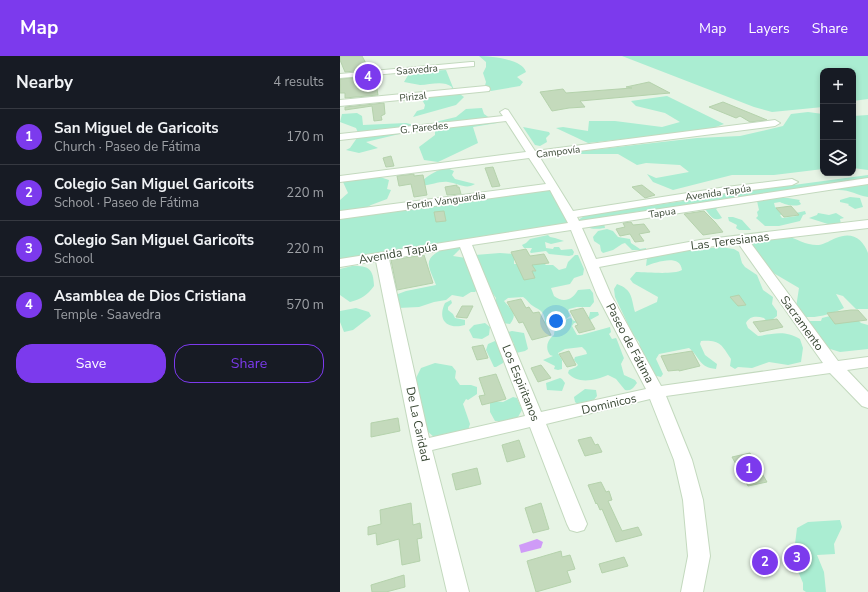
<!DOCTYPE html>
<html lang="en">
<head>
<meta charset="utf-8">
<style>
  body { margin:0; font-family:"Nunito Sans",sans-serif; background:#242831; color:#f1f3f6 }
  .controls { position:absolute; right:12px; top:12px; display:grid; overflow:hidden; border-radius:8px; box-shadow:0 2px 6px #0003 }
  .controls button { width:36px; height:36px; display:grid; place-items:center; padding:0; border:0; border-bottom:1px solid #363941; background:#171b24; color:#f1f3f6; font:20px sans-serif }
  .you { position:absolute; left:216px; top:265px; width:14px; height:14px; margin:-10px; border:3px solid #fff; border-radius:50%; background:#1a73e8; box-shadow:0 0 0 6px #1a73e833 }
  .badge { display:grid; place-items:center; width:26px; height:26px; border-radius:50%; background:#7c3aed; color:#fff; font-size:13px; font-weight:700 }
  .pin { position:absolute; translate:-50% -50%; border:2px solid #fff; box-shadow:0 1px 4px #0006 }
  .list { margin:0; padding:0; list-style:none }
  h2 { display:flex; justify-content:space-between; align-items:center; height:52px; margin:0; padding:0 16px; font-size:17px }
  h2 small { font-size:13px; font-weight:400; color:#9ea1a6 }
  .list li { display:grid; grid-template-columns:26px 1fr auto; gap:12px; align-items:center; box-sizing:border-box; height:56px; padding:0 16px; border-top:1px solid #363941 }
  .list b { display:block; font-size:15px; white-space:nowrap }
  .list p { margin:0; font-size:13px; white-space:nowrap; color:#9ea1a6 }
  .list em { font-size:13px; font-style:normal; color:#9ea1a6 }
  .actions { display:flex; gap:8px; padding:12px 16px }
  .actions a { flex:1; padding:9px 0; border:1px solid #7c3aed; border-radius:16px; text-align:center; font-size:14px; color:#7c3aed }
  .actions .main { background:#7c3aed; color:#fff }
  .icon { flex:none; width:22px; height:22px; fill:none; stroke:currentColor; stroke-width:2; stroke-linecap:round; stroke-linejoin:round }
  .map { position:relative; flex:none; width:528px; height:536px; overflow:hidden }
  header { display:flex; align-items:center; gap:24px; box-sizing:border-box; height:56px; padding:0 20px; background:#7c3aed; color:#fff }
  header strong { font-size:19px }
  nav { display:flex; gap:22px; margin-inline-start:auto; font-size:14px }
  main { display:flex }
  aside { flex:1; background:#171b24 }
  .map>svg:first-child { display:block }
</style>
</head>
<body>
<header>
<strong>Map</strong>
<nav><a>Map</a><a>Layers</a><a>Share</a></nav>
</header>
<main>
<aside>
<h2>Nearby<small>4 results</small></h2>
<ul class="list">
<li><span class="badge">1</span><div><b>San Miguel de Garicoits</b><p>Church · Paseo de Fátima</p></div><em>170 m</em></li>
<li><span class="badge">2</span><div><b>Colegio San Miguel Garicoits</b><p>School · Paseo de Fátima</p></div><em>220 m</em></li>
<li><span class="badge">3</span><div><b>Colegio San Miguel Garicoïts</b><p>School</p></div><em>220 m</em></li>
<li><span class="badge">4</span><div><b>Asamblea de Dios Cristiana</b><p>Temple · Saavedra</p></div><em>570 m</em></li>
</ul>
<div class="actions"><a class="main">Save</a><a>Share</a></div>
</aside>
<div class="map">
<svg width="528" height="536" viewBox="0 0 528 536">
  <rect width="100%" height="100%" fill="#e7f4e5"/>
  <g fill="#aaedd2">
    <path d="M139,0C150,0 182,3 186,16L177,21L183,26L180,30L151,35L144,33L146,26L143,17L146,11V6Z"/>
    <path d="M282,0H528V43L513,45V15H483V51L432,56L414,51Z"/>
    <path d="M106,14L114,34L124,41L116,49L73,61L77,55L84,53L85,49L81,42L84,39L111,34L112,31C103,24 90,29 80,29C75,28 69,27 64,26L70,16Z"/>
    <path d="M327,40L384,68L368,74L248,87L216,72L223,71L248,75L249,65H275L322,71L340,66L325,57L296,50L291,45Z"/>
    <path d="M142,52L144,58L157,67L133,71L138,87L98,106L84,104L79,91L95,79V66L116,61L126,53Z"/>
    <path d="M468,56L483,58V113L434,119H392L333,134L313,126L307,118L316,122L349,116L340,109L306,107L297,109L278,98H216L357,82L400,80L443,70L451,58Z"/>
    <path d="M17,57L22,60L23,69L66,67L78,70L76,74L26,86L38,92L19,97L6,94L10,92L19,79L16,72L0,66L2,58Z"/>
    <path d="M528,59V114L513,112V60Z"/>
    <path d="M183,71L209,76L210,78L206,82L207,86L200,90L195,89Z"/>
    <path d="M107,112L114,115L112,119L115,123L135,128C126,134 118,127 108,126C98,125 90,130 83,129L82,125C89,119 98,113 107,112Z"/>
    <path d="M31,118L49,124L47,133L51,134L47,143L31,149L19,156L213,130L235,169L0,207V144L8,137L3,126L19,120Z"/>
    <path d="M528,119V123L381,150L376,153L382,162C373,166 371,160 365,153L374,145L362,147L359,149L333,152L331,151L327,152L328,153L295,156L294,163L269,160L263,161L267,163L264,167L265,172C251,174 249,173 238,164L246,159L350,144V142L371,140L372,138L378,139Z"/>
    <path d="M519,129H528V141C516,139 509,133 496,134L495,133Z"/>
    <path d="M510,141L520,142L523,151L515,153L508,149L509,148L500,146V144Z"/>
    <path d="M432,142H448L460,144L459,145L461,148C457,151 445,149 440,146L434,147L435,151L440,153L443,158L440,159L442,162L457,160L456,157L465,155L466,158L463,159L460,165L439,170H425L416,162L418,160L417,156L419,154L417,145Z"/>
    <path d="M478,157L489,159L496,157L504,162L500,163L501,168L491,169L469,162L477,159Z"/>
    <path d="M393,161L402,164L411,174H399L396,172L397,169L389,165L388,161Z"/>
    <path d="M267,173L273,175L278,181L290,183L291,187L300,193L306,192V194H292L285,187L282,188L273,194L263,197L261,195L260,189L254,185L253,181L258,175Z"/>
    <path d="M208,179L210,181L215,182L224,185L211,188L205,186L206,192L213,193L214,191H219L221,194L232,193L234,196L233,199L229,200L209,198L206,195L191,197L190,196L192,192H184L182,189L186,187L190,183Z"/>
    <path d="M446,179C456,183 468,190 479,189C485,188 491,184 496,182C512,175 523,183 528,197V253H516L503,240L496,238L504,252C490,259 469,265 455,258L459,232L430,215L411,188L421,184Z"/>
    <path d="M118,189L122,191L113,200L126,202L137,234L135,236H131L123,241L112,239L106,244L94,246L79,251L58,252L54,242L58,238L66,235L96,229C94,223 90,216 89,210C86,197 109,191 118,189Z"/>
    <path d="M380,191L394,193L399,196L402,207L405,211L417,219L423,234L433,241L432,248L437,255V260L428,267L424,262C416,260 410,260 406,267L408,272L418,280C435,278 444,274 460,283L463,292L461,306L448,309L429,306L412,312L398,311L395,313L390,310L391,303C381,288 380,284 361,285L360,288L365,299L377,308L376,313C358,311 361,302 349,292L319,298L316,303L323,318L321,321L312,319L302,299L299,286L293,279L275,241L274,233L277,228C293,234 291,242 295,256L317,246L318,241L293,227L290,223L296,216C307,216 333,219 342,214C340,197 315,207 306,210L307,202L319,198Z"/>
    <path d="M160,197L174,198V208H181L199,202L206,209H213L219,214L226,212L228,206L235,199H238L244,213L243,219L234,222L230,228L211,232L214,240C224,248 233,243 238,234L250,233L253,237L254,246L250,251H237L229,253L228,255L230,260L222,266L205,270L201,267L205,265C204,255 201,255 193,250C189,248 187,243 183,241L168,242L164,245C170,253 179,257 170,268L162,267L154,251L156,242L150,234L135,199Z"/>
    <path d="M12,210C29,210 33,212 34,230C27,239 22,243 10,246L0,239V213Z"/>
    <path d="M111,244L112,247L108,251V254L113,258L115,262L125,264V269C107,274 97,264 105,247Z"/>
    <path d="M16,252L29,256L31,260L13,274L4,276L0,266V255Z"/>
    <path d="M250,256H258L259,259L250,264L234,267L232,270L237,279H241L270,271L271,276L269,278L272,283L276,282C277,283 283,300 284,302L281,308L284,319L295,324L297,327C293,332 292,335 285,334L276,323L268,319C256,324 238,329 228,317L229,314L236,311L238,309L234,304L235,301L247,298L246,295L242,291L225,293L218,297L222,304V313L218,314L214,313L215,310L203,304L213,300L210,299C205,292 207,284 214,279C214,270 222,269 227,263L231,262L234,265L249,261Z"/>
    <path d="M490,260L517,263L521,267L528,269V293L500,296L487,292L465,265H481L482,262Z"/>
    <path d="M145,267L150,271L149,279L142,283L133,282L129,274L134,269Z"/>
    <path d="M172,275L184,277L188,293L185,295L176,297L174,295V287L168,284V276Z"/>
    <path d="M155,285L160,289L165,302L163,307L156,311H154L146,294L148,288Z"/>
    <path d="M95,307L112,310L116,315L115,322L120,329H131L137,331V338L128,344L126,343L123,348L130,368L128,374L95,382L86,374L81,364L83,354L72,330L81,312Z"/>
    <path d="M220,322L222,323L225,327L222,335L207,334L206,327Z"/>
    <path d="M245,333L256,334L257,340L253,345L240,350L235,346L234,341Z"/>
    <path d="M173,341L177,342L182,354L178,361L177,367L160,368L158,365H155L150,356V347L154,345L163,346Z"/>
    <path d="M500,464L502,471L494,488L495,498L477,499L484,516L486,536H466L463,534V527L457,513L458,505L455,488L457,472L468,466Z"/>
  </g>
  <path fill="#cf9bf7" d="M197,483L203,486L201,492L181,497L179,489Z"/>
  <g fill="#c4dabc" stroke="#b5d2ac">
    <path d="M0,0H22L29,13H34L5,16L0,4Z"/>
    <path d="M38,20L39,22H35L38,39L5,42V37H0V23Z"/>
    <path d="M309,26L330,37L240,45L245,51L229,52L212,55L200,36L223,33L226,37L292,32L286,31Z"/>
    <path d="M383,46L410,57L427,64L410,66L400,60L396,62L369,51Z"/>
    <path d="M44,47L45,58L41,60L42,64L34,65L32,50L5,54V51Z"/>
    <path d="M51,100L54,110L46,111L43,102Z"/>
    <path d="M153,111L160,130L152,131L145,112Z"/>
    <path d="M74,118V120L83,119L87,139L74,141L71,128L59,130L57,120Z"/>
    <path d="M117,129V131H119L121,138L107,139L105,131Z"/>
    <path d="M302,129L315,139L305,142L292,131Z"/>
    <path d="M451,150L459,159L444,161L436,152Z"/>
    <path d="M104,155L106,165L96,166L94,156Z"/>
    <path d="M364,155L375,166L383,176L363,179L344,158Z"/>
    <path d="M291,166L293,169L304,168L310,176L299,178L304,185L295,186L290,178L280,180L276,173L285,171L283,167Z"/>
    <path d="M186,193L190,200L204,198L209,207L192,209L196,215H192L195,222L184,224L171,196Z"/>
    <path d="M84,199L93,227L57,234L51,204Z"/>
    <path d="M399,239L406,249L398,250L390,241Z"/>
    <path d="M181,243L186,252L189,251L193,257L199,256L211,279L192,284L183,266L179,267L167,246Z"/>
    <path d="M122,250H133L127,262L116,261Z"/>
    <path d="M243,252L255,273L239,277L235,270L238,269L230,255Z"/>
    <path d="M511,254H518L527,264L495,268L487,257Z"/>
    <path d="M437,263L443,271L420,276L413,266Z"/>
    <path d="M143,289L148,302L137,304L132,291Z"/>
    <path d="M229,295L236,309L227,311L219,298Z"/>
    <path d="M352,295L360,310L339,315V314L328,315L321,300Z"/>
    <path d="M201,309L211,322L198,326L191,312Z"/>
    <path d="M156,318L166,343L142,349L139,340L145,339L139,322Z"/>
    <path d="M58,362L60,375L31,381V367Z"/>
    <path d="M251,381L255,389L258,388L262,396L245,400L238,384Z"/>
    <path d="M179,384L185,401L167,406L162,389Z"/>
    <path d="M410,397L427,426L408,430L392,401Z"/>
    <path d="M137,412L141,428L116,434L112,418Z"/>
    <path d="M261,426L266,436L269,435L272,444L268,445L282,475L298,471L302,479L276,486L262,453L260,454L257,447L256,448L248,429Z"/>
    <path d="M71,447L73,469L80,467L82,482L77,483L80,505L62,509L59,483L37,489L36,477L28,479V471L41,468L40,454Z"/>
    <path d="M201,447L209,473L193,477L185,452Z"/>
    <path d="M221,495L222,501L230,499L235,513L227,515L231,526L196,536L187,505Z"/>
    <path d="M284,501L288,510L262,517L259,508Z"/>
    <path d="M64,519L65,531L46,536H32L31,529Z"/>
  </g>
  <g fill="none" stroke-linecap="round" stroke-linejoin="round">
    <defs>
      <g id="minor">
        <path d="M131,6H134V10L0,22V18Z"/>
        <path d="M146,30L149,31L150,33L149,35L0,50V44Z"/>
        <path d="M165,53L168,54L195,95L435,64L440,67L435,70L199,100L233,155L386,131L452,123L458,126L452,129L386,137L237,161L239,165L528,122V128L242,172L256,203L360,184L528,164V172L410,186L498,305L528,301V311L507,314L528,336V352L522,350L490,317L326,340L352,404L363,444L370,500L363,536H341L348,500L343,444L334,404L310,343L206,368L247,468L244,474L237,476L230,474L227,468L190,371L92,394L129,536H107L73,390L36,205L0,211V203L228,167L210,134L0,163V155L206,128L189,102L0,126V120L186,96L166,65L0,84V78L163,60L160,56ZM231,174L257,239L306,333L201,356L132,189ZM398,187L483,307L321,330L271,239L259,211L360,192ZM120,191L185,360L89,382L49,203Z"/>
      </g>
    </defs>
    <use href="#minor" stroke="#c3d9be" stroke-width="2"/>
    <use href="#minor" fill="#fff" fill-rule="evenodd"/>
  </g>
  <g text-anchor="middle" stroke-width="3.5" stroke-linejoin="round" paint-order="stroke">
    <g font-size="10" fill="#394834" stroke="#fff">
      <text transform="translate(77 13) rotate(-5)" y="4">Saavedra</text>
      <text transform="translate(73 40) rotate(-6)" y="4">Pirizal</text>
      <text transform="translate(84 71) rotate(-6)" y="4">G. Paredes</text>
      <text transform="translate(218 95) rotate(-7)" y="4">Campovía</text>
      <text transform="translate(378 136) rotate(-8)" y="4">Avenida Tapúa</text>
      <text transform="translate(106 144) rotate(-8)" y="4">Fortin Vanguardia</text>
      <text transform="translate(322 156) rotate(-9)" y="4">Tapua</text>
    </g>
    <g font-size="12" fill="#394834" stroke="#fff">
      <text transform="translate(390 185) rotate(-7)" y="4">Las Teresianas</text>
      <text transform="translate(58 197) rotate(-10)" y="4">Avenida Tapúa</text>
      <text transform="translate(462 267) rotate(54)" y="4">Sacramento</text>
      <text transform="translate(290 287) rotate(62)" y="4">Paseo de Fátima</text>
      <text transform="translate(181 327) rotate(68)" y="4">Los Espiritanos</text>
      <text transform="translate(269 348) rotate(-13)" y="4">Dominicos</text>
      <text transform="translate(78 368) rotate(78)" y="4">De La Caridad</text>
    </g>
  </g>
</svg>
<div class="controls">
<button>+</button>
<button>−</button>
<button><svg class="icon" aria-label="layers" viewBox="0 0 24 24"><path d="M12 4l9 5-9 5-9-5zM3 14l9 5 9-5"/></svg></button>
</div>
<div class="you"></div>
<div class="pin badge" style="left:409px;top:413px">1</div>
<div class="pin badge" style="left:425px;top:506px">2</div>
<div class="pin badge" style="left:457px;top:502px">3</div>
<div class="pin badge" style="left:28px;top:21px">4</div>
</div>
</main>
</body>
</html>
